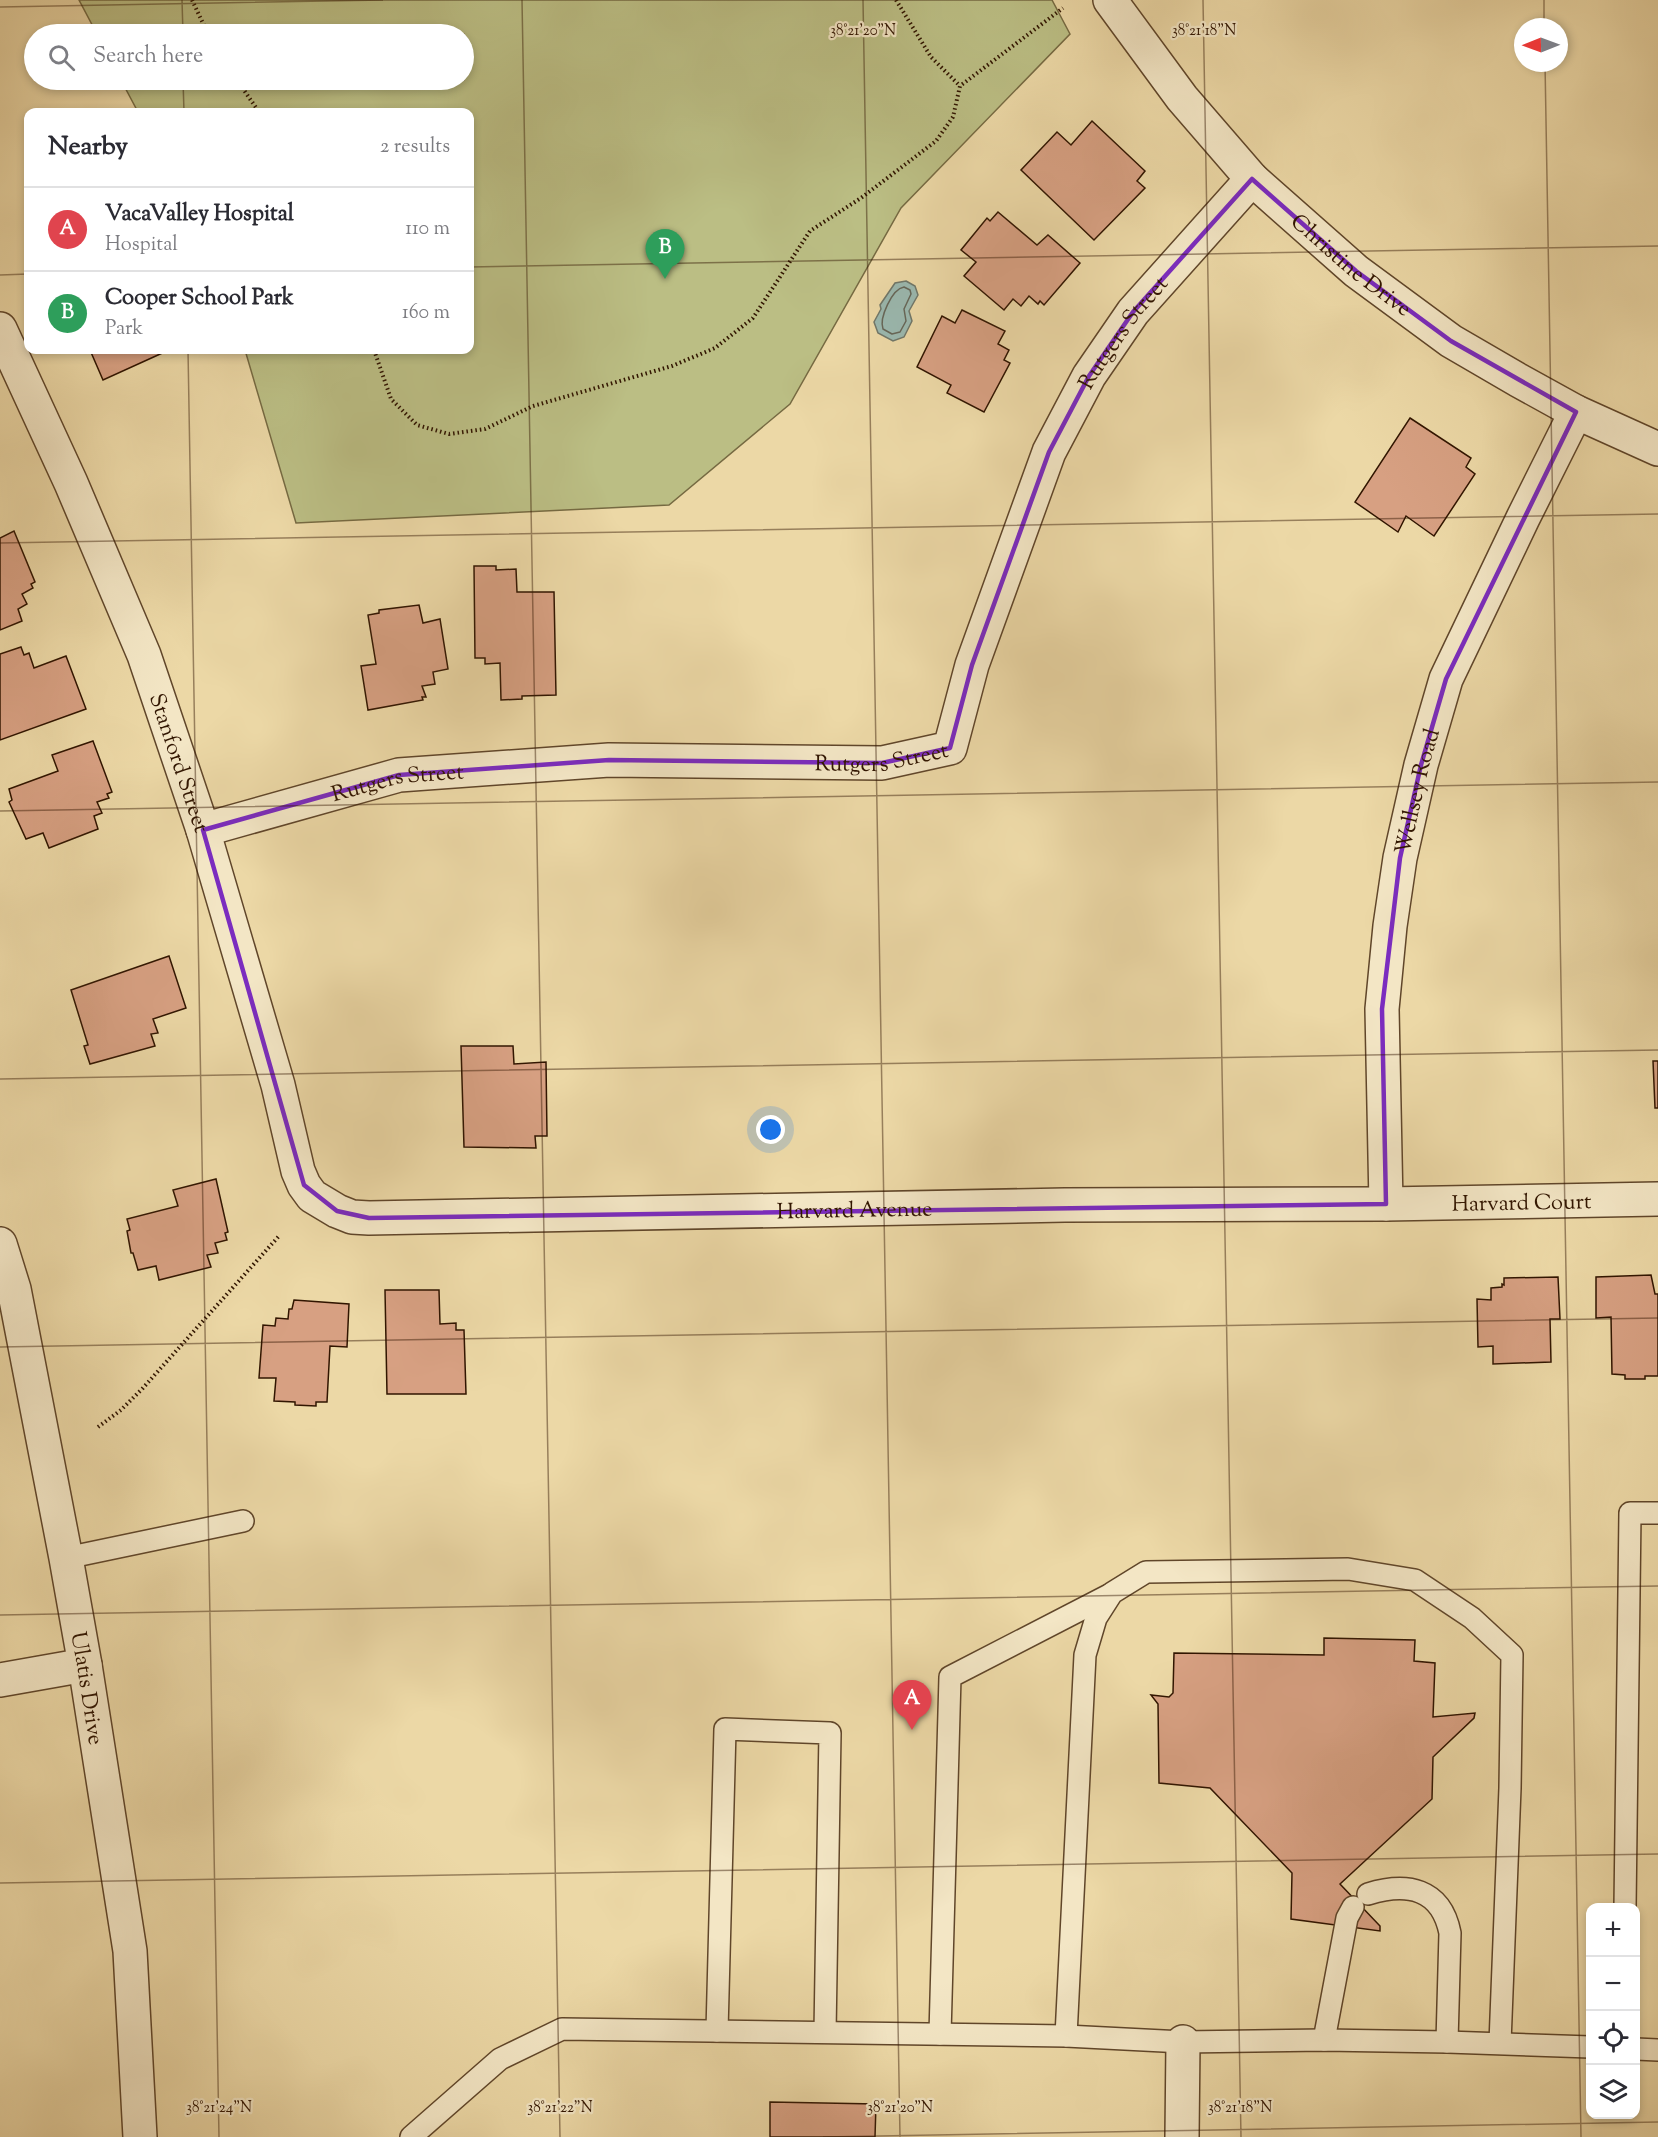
<!DOCTYPE html>
<html lang="en">
<head>
<meta charset="utf-8">
<style>
  body { margin:0; font-family:"Sorts Mill Goudy",serif; background:#f7f7f7; color:#2b2b33 }
  .controls { position:absolute; right:18px; bottom:18px; display:grid; overflow:hidden; border-radius:12px; box-shadow:0 3px 9px #0003 }
  .controls button { width:54px; height:54px; display:grid; place-items:center; padding:0; border:0; border-bottom:2px solid #e1e1e2; background:#fff; color:#2b2b33; font:30px sans-serif }
  .compass { position:absolute; left:1514px; top:18px; width:54px; height:54px; border-radius:50%; background:#fff; box-shadow:0 3px 9px #0003; rotate:269deg }
  .you { position:absolute; left:771px; top:1130px; width:21px; height:21px; margin:-15px; border:4px solid #fff; border-radius:50%; background:#1a73e8; box-shadow:0 0 0 9px #1a73e833 }
  .badge { display:grid; place-items:center; width:39px; height:39px; border-radius:50%; background:#2563eb; color:#fff; font-size:20px; font-weight:700 }
  .pin { position:absolute; translate:-50% -50px; filter:drop-shadow(0 2px 3px #0008) }
  .pin::after { content:''; position:absolute; top:32px; width:21px; height:18px; background:inherit; clip-path:polygon(0 0,100% 0,50% 100%) }
  .list { margin:0; padding:0; list-style:none }
  h2 { display:flex; justify-content:space-between; align-items:center; height:78px; margin:0; padding:0 24px; font-size:26px }
  h2 small { font-size:20px; font-weight:400; color:#7c7c81 }
  .list li { display:grid; grid-template-columns:39px 1fr auto; gap:18px; align-items:center; box-sizing:border-box; height:84px; padding:0 24px; border-top:2px solid #e1e1e2 }
  .list b { display:block; font-size:22px; white-space:nowrap }
  .list p { margin:0; font-size:20px; white-space:nowrap; color:#7c7c81 }
  .list em { font-size:20px; font-style:normal; color:#7c7c81 }
  .icon { flex:none; width:33px; height:33px; fill:none; stroke:currentColor; stroke-width:2; stroke-linecap:round; stroke-linejoin:round }
  .map { position:relative; flex:none; width:1658px; height:2137px; overflow:hidden }
  .search { position:absolute; background:#fff; box-shadow:0 3px 9px #0003; left:24px; top:24px; width:450px; height:66px; display:flex; align-items:center; gap:15px; box-sizing:border-box; padding:0 21px; border-radius:33px; color:#7c7c81; font-size:22px }
  .panel { position:absolute; background:#fff; box-shadow:0 3px 9px #0003; left:24px; top:108px; width:450px; height:246px; border-radius:12px }
  .map>svg:first-child { display:block }
</style>
</head>
<body>
<div class="map">
<svg width="1658" height="2137" viewBox="0 0 1658 2137">
  <rect width="100%" height="100%" fill="#ecd8a6"/>
  <filter id="stains"><feTurbulence type="fractalNoise" baseFrequency=".00333" numOctaves="4"/><feColorMatrix values="0 0 0 0 .2 0 0 0 0 .09 0 0 0 0 .02 0 0 0 .5 -.17"/></filter>
  <radialGradient id="worn" r=".72"><stop offset=".6" stop-color="#630" stop-opacity="0"/><stop offset="1" stop-color="#630" stop-opacity=".3"/></radialGradient>
  <path fill="#bbbe84" stroke="#766a42" stroke-width="1.5" d="M79,0H1052L1070,34L901,208L790,404L669,505L296,523L245,350H470V112H138L121,80H464V34H97Z"/>
  <path fill="#9ab8af" stroke="#707769" stroke-width="1.5" d="M906,281L915,286L918,295L909,311L912,321L904,337L893,341L878,333L874,322L881,309L880,305L895,283Z"/>
  <g fill="none" stroke-linecap="round" stroke-linejoin="round">
    <path stroke="#666658" stroke-width="1.5" d="M904,287L910,290L911,294L904,309L906,321L900,332L892,334L883,329C879,318 892,289 904,287Z"/>
  </g>
  <g fill="#d7a082" stroke="#311500" stroke-width="1.5">
    <path d="M1092,121L1145,171L1137,181L1145,188L1094,240L1021,170L1057,132L1071,145Z"/>
    <path d="M998,212L1037,245L1048,235L1080,263L1044,305L1040,301L1038,304L1029,296L1021,306L1013,299L1004,310L964,276L976,262L961,250L987,218L990,221Z"/>
    <path d="M962,310L1005,331L998,344L1009,350L1004,360L1010,363L984,412L947,393L951,385L917,367L942,316L955,323Z"/>
    <path d="M90,350H169L103,380Z"/>
    <path d="M1410,418L1471,458L1466,467L1475,474L1434,536L1406,516L1398,532L1355,502Z"/>
    <path d="M14,531L35,582L31,584L33,588L22,594L27,604L18,609L22,621L0,630V538Z"/>
    <path d="M474,566H496V570L516,569L517,592H554L556,695L522,696V699L501,700L500,663L485,664V658H475Z"/>
    <path d="M419,605L423,623L440,619L448,669L433,672L435,684L422,686L426,697H422L423,700L368,710L361,666L376,664L368,615L379,613V610Z"/>
    <path d="M21,647L24,655L29,653L34,668L66,656L86,709L0,740V654Z"/>
    <path d="M93,741L112,792L107,794L109,798L97,802L102,813L94,816L98,829L49,848L43,833L26,839L9,802L12,800L9,789L58,771L52,755Z"/>
    <path d="M169,956L186,1008L153,1019L158,1033L151,1034L155,1046L90,1064L84,1046L88,1045L71,990Z"/>
    <path d="M461,1046H513L514,1064L546,1062L547,1136H535L536,1148L464,1147Z"/>
    <path d="M1653,1061H1658V1108H1655Z"/>
    <path d="M216,1179L228,1232L225,1233L227,1240L215,1243L218,1253L207,1255L211,1267L159,1280L156,1266L138,1270L133,1253H131L127,1231L130,1230L127,1219L178,1206L173,1190Z"/>
    <path d="M1651,1275L1655,1294H1658V1376H1645V1379H1625V1375L1612,1374L1611,1317L1596,1318V1277Z"/>
    <path d="M1558,1277L1560,1319H1550L1551,1362L1493,1364V1346L1478,1347L1477,1299L1491,1300V1288L1502,1287V1284L1504,1285V1278Z"/>
    <path d="M385,1290H439L440,1324L456,1323V1330H464L466,1394H387Z"/>
    <path d="M294,1300L349,1304L347,1347L330,1346L327,1402H316V1406L295,1405V1402L274,1401L276,1378H259L263,1325L275,1326L276,1318L288,1319L289,1309H292Z"/>
    <path d="M1324,1638L1415,1640L1414,1661L1435,1663L1433,1717L1475,1713L1474,1718L1433,1757L1432,1799L1340,1884L1380,1926V1931L1291,1919L1292,1873L1210,1788L1159,1783L1158,1704L1151,1695L1169,1697L1173,1693L1174,1653L1324,1655Z"/>
    <path d="M770,2102L876,2104L875,2137H770Z"/>
  </g>
  <g fill="none" stroke-linecap="round" stroke-linejoin="round">
    <defs>
      <g id="service">
        <path d="M66,1558L243,1521"/>
        <path d="M1368,1894C1407,1882 1441,1888 1450,1933L1447,2042"/>
        <path d="M1625,1908L1630,1513H1658"/>
        <path d="M717,2031L725,1729L830,1733L825,2032"/>
        <path d="M940,2034L950,1677L1109,1595"/>
        <path d="M1066,2036L1085,1655L1096,1618L1112,1593L1146,1572L1348,1569L1415,1580L1472,1618L1512,1655L1510,1788L1500,2043"/>
        <path d="M1324,2040L1347,1918L1353,1907"/>
        <path d="M1636,2049L1658,2050"/>
        <path d="M411,2137L500,2059L562,2029L1066,2036L1183,2042L1324,2040L1447,2042L1590,2047"/>
      </g>
      <g id="minor">
        <path id="s1" d="M0,329L71,483L144,655L203,830L278,1085L298,1171L304,1185L312,1196L337,1211L352,1217L369,1218L1065,1205L1386,1204L1658,1199"/>
        <path id="s2" d="M203,830L399,775L609,760L882,763L950,748L972,665L1049,452L1089,376L1133,312L1252,179"/>
        <path id="s3" d="M1386,1204L1382,1009L1390,926L1400,858L1421,765L1446,679L1523,518L1576,412"/>
        <path d="M0,1680L85,1665"/>
        <path d="M1182,2137L1183,2042"/>
      </g>
      <g id="tertiary">
        <path id="s4" d="M1110,0L1182,98L1252,179L1356,271L1451,341L1518,380L1576,412L1658,449"/>
        <path id="s5" d="M0,1244L14,1289L66,1558L85,1665L130,1951L140,2137"/>
      </g>
    </defs>
    <use href="#service" stroke="#60462a" stroke-width="24"/>
    <use href="#minor" stroke="#60462a" stroke-width="36"/>
    <use href="#tertiary" stroke="#60462a" stroke-width="36"/>
    <g stroke="#311500" stroke-width="4" stroke-dasharray="1.5 3" stroke-linecap="butt">
      <path d="M192,0L208,34"/>
      <path d="M896,0L931,57L960,86"/>
      <path d="M237,80L259,112"/>
      <path d="M374,350L391,399L417,425L449,434L485,429L533,406L672,366L715,348L753,318L810,231L861,198L936,141L953,117L960,86L1063,8"/>
      <path d="M98,1427L121,1410L143,1388L279,1236"/>
    </g>
    <use href="#service" stroke="#f3e6c5" stroke-width="21"/>
    <use href="#minor" stroke="#f3e6c5" stroke-width="33"/>
    <use href="#tertiary" stroke="#f3e6c5" stroke-width="33"/>
  </g>
  <path fill="none" stroke="#7b2cbf" stroke-width="4.5" stroke-linejoin="round" d="M1252,179L1356,271L1451,341L1576,412L1446,679L1421,765L1400,858L1382,1009L1386,1204L369,1218L337,1211L304,1185L203,830L399,775L609,760L882,763L950,748L972,665L1049,452L1089,376L1133,312Z"/>
  <path fill="none" stroke="#311500" stroke-width="1.5" stroke-opacity="0.45" d="M182,0L183,34M522,0L560,2137M863,0L900,2137M1203,0L1241,2137M1544,0V27M0,7L383,0M1545,63L1581,2137M183,80L184,112M470,267L1658,246M0,275L28,274M188,350L219,2137M0,543L1658,514M0,811L1658,782M0,1079L1658,1050M0,1347L1658,1318M0,1615L1658,1586M0,1883L1658,1854M823,2137L1658,2122"/>
  <g text-anchor="middle" stroke-width="4.5" stroke-linejoin="round" paint-order="stroke">
    <g font-size="22" fill="#311500" stroke="#f3e6c5">
      <text dy="8" stroke="none"><textPath href="#s4" startOffset="360">Christine Drive</textPath></text>
      <text dy="8" stroke="none"><textPath href="#s2" startOffset="1210">Rutgers Street</textPath></text>
      <text dy="8" stroke="none"><textPath href="#s2" startOffset="687">Rutgers Street</textPath></text>
      <text dy="8" stroke="none"><textPath href="#s1" startOffset="470">Stanford Street</textPath></text>
      <text dy="8" stroke="none"><textPath href="#s2" startOffset="201">Rutgers Street</textPath></text>
      <text dy="8" stroke="none"><textPath href="#s3" startOffset="416">Wellsey Road</textPath></text>
      <text dy="8" stroke="none"><textPath href="#s1" startOffset="2139">Harvard Court</textPath></text>
      <text dy="8" stroke="none"><textPath href="#s1" startOffset="1472">Harvard Avenue</textPath></text>
      <text dy="8" stroke="none"><textPath href="#s5" startOffset="453">Ulatis Drive</textPath></text>
    </g>
  </g>
  <g font-size="15" text-anchor="middle" fill="#311500" stroke="#f3e6c5" stroke-width="4.5" stroke-linejoin="round" paint-order="stroke">
    <text x="863" y="35">38°21'20"N</text>
    <text x="1204" y="35">38°21'18"N</text>
    <text x="219" y="2112">38°21'24"N</text>
    <text x="560" y="2112">38°21'22"N</text>
    <text x="900" y="2112">38°21'20"N</text>
    <text x="1240" y="2112">38°21'18"N</text>
  </g>
  <rect width="100%" height="100%" filter="url(#stains)"/>
  <rect width="100%" height="100%" fill="url(#worn)"/>
</svg>
<div class="controls">
<button>+</button>
<button>−</button>
<button><svg class="icon" aria-label="locate" viewBox="0 0 24 24"><circle cx="12" cy="12" r="6"/><path d="M12 2v4M12 18v4M2 12h4M18 12h4"/></svg></button>
<button><svg class="icon" aria-label="layers" viewBox="0 0 24 24"><path d="M12 4l9 5-9 5-9-5zM3 14l9 5 9-5"/></svg></button>
</div>
<svg class="compass" viewBox="-18 -18 36 36"><path d="M0-13l5 13h-10z" fill="#e53935"/><path d="M0 13l5-13h-10z" fill="#7c7c81"/></svg>
<div class="you"></div>
<div class="pin badge" style="left:912px;top:1730px;background:#e0444e">A</div>
<div class="pin badge" style="left:665px;top:279px;background:#2e9e5b">B</div>
<div class="search"><svg class="icon" aria-label="search" viewBox="0 0 24 24"><circle cx="10" cy="10" r="6"/><path d="M15 15l6 6"/></svg>Search here</div>
<section class="panel">
<h2>Nearby<small>2 results</small></h2>
<ul class="list">
<li><span class="badge" style="background:#e0444e">A</span><div><b>VacaValley Hospital</b><p>Hospital</p></div><em>110 m</em></li>
<li><span class="badge" style="background:#2e9e5b">B</span><div><b>Cooper School Park</b><p>Park</p></div><em>160 m</em></li>
</ul>
</section>
</div>
</body>
</html>
